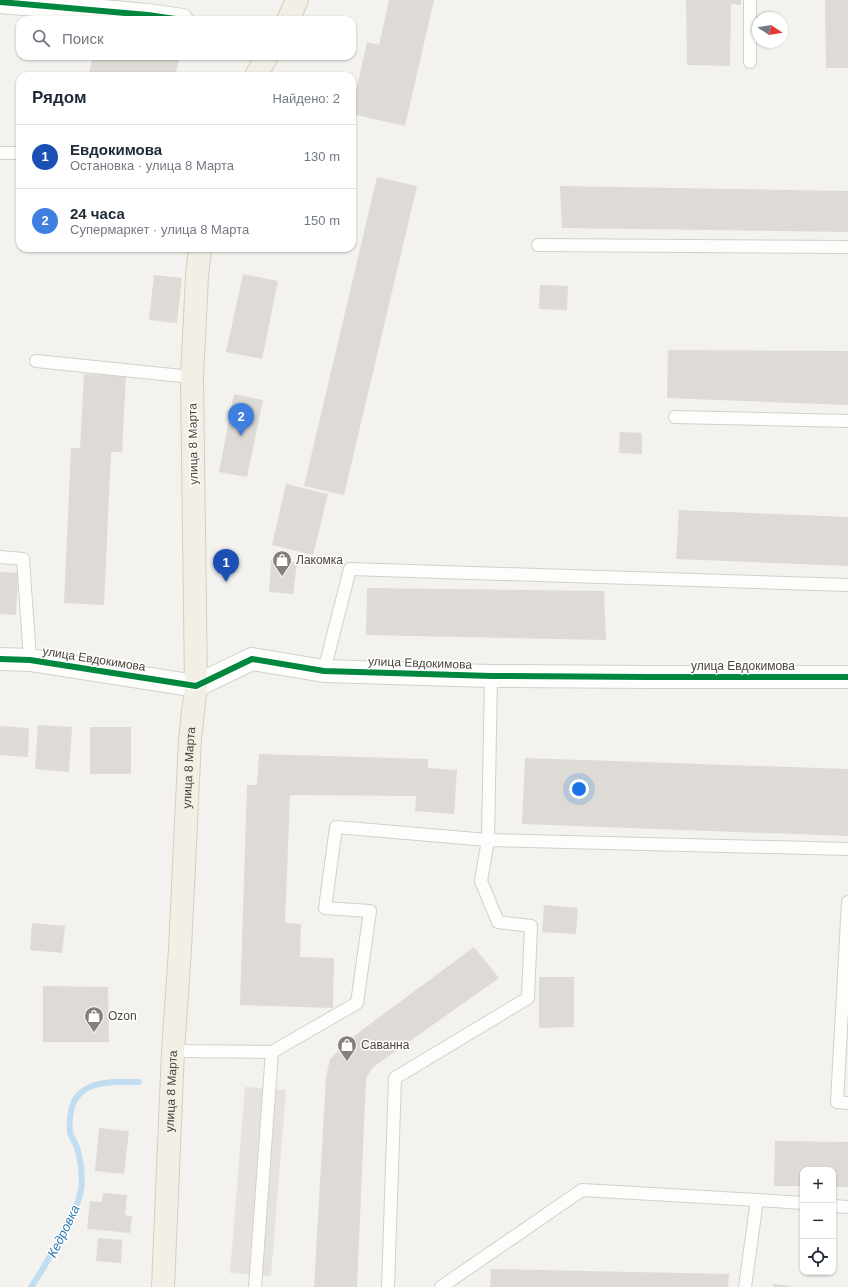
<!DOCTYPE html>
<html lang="ru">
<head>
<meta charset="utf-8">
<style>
  body { margin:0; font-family:Arial,sans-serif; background:#f2f2f3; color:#1f2937 }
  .controls { position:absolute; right:12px; bottom:12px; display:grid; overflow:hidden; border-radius:8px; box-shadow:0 1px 3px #0004 }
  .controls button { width:36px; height:36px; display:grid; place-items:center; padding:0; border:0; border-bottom:1px solid #e0e1e3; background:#fff; color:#1f2937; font:20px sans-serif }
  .compass { position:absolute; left:752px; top:12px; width:36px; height:36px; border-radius:50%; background:#fff; box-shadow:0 1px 3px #0004; rotate:102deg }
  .you { position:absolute; left:579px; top:789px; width:14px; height:14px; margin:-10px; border:3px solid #fff; border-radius:50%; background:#1a73e8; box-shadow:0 0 0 6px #1a73e833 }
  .badge { display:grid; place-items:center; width:26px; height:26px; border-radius:50%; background:#868178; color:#fff; font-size:13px; font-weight:700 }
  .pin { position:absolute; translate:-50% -33px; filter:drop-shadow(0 1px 2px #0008) }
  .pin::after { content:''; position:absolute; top:21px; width:14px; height:12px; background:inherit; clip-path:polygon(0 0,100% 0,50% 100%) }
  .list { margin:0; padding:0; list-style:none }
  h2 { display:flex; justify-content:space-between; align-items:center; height:52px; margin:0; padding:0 16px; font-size:17px }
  h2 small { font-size:13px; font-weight:400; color:#747a83 }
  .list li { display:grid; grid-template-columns:26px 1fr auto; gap:12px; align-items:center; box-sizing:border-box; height:64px; padding:0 16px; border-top:1px solid #e0e1e3 }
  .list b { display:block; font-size:15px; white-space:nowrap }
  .list p { margin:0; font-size:13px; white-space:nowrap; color:#747a83 }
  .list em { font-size:13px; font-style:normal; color:#747a83 }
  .icon { flex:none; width:22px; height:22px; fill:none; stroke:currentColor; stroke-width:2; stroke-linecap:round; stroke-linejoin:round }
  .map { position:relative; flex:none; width:848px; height:1287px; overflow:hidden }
  .search { position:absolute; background:#fff; box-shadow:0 1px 3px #0004; left:16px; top:16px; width:340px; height:44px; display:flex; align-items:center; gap:10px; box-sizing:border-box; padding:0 14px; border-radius:12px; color:#747a83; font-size:15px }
  .panel { position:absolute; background:#fff; box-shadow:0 1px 3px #0004; left:16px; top:72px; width:340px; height:180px; border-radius:12px }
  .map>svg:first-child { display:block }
</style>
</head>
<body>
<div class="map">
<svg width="848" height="1287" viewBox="0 0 848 1287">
  <rect width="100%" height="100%" fill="#f4f2ee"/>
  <path fill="#e6e3df" d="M245,1087L286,1090L271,1276L230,1273Z"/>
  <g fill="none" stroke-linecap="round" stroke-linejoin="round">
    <path stroke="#c0ddf1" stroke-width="6" d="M31,1287C44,1269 54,1249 65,1229C71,1217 79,1204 81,1190C83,1175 81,1160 76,1145C74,1141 71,1136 70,1132C69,1125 70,1118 71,1111C77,1079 114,1081 139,1082"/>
  </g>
  <g fill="#dedbd6">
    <path d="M389,0H434L405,126L352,114V109L367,42L379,45Z"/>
    <path d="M686,0H741V5L731,4L730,66L687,65Z"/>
    <path d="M825,0H848V68H826Z"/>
    <path d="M93,56H180L175,76H88Z"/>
    <path d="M377,177L417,186L344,495L304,486Z"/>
    <path d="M560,186L848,191V232L562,228Z"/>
    <path d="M243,274L278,281L262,359L226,352Z"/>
    <path d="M154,275L182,278L177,323L149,320Z"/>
    <path d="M540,285L568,286L567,310L539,309Z"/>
    <path d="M668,350L848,351V405L667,398Z"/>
    <path d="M84,374L126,376L122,452H111L104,605L64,603L71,448H80Z"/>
    <path d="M234,394L263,400L247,477L219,472Z"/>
    <path d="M620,432L642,433V454L619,453Z"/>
    <path d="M286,484L328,494L313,555L272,545Z"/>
    <path d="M679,510L848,517V566L676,559Z"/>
    <path d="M271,560L297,562L293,594L269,592Z"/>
    <path d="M0,572L18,573L16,615L0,614Z"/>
    <path d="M367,588L604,591L606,640L366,635Z"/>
    <path d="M38,725L72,727L69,772L35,769Z"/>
    <path d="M0,726L29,728L28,757L0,755Z"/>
    <rect x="90" y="727" width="41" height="47"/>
    <path d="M259,754L428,759V768L457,770L454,814L415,811L416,796L290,795L285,923L301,924L300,957L334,958L333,1008L240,1005L247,785H257Z"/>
    <path d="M525,758L848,769V836L522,824Z"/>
    <path d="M544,905L578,908L576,934L542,932Z"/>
    <path d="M32,923L65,926L62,953L30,950Z"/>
    <path d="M474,947L499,978L372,1068L366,1079L357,1287H314L326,1077L330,1059L350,1039Z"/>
    <path d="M539,977H574V1027L539,1028Z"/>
    <path d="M43,986L108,987L109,1042H43Z"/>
    <path d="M99,1128L129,1131L124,1174L95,1171Z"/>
    <path d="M775,1141L848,1142V1187H833V1170H803V1186H774Z"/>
    <path d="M103,1193L127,1195L125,1215L132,1216L130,1233L87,1229L90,1201L102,1202Z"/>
    <path d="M98,1238L122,1240L121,1263L96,1261Z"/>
    <path d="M491,1269L729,1274L728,1287H490Z"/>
    <path d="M773,1284L791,1286V1287H773Z"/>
  </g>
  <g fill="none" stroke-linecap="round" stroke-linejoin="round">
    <defs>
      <g id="lane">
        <path d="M750,0V62"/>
        <path d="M0,153H20"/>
        <path d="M538,245L848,247"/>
        <path d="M36,361L192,377"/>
        <path d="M675,417L848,421"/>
        <path d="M0,557L23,559L30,660"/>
        <path d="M324,671L350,569L848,585"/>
        <path d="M848,902L837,1102L848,1103"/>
        <path d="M173,1051L272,1052L357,1003L370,911L325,908L336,827L488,840L491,676"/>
        <path d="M833,1206L848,1207"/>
        <path d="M255,1287L272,1052"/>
        <path d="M388,1287L395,1078L528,998L531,926L498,922L481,881L488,840L848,849"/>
        <path d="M441,1287L582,1190L757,1200"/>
        <path d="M745,1287L757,1200L803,1203"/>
      </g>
      <g id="street">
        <path d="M0,2L148,15L182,20"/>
        <path d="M0,659L30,660L196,686L252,659L324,671L491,676L648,677H848"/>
      </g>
      <g id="primary">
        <path d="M288,20L297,0"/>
        <path d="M256,76L267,56"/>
        <path id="s1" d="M163,1287L173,1051L180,949L190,739L196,686L192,377L197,276L200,248"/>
      </g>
    </defs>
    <use href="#lane" stroke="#d2d0cb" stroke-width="14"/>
    <use href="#street" stroke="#d2d0cb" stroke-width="24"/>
    <use href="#primary" stroke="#d6cebb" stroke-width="24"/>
    <use href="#lane" stroke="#fdfdfc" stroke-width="12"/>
    <use href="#street" stroke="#fdfdfc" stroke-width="22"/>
    <use href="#primary" stroke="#f2efe6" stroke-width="22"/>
    <defs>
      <g id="cycleway">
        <path d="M0,2L148,15L182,20"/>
        <path d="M0,659L30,660L196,686L252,659L324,671L491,676L648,677H848"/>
      </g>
    </defs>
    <use href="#cycleway" stroke="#fff" stroke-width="8"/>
    <use href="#cycleway" stroke="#00873e" stroke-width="6"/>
  </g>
  <defs>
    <symbol id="shop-pin" viewBox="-11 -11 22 30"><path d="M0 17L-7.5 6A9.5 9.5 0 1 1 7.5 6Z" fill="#868178" stroke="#fff"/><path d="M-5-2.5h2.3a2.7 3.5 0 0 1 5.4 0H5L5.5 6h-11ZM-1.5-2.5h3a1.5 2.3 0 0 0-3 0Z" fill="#fff"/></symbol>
  </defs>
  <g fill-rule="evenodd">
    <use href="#shop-pin" x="271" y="549" width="22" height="30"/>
    <use href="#shop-pin" x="83" y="1005" width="22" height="30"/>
    <use href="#shop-pin" x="336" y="1034" width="22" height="30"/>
  </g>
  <g text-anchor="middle" stroke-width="3" stroke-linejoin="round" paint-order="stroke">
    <g font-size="12" fill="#4b4439" stroke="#fff">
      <text transform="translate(193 444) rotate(-91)" y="4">улица 8 Марта</text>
      <text transform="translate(94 659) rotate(9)" y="4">улица Евдокимова</text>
      <text transform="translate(420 663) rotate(2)" y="4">улица Евдокимова</text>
      <text x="743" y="670">улица Евдокимова</text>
      <text dy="4" stroke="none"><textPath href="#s1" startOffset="520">улица 8 Марта</textPath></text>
      <text dy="4" stroke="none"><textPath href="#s1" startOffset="196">улица 8 Марта</textPath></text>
    </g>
    <g font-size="12" fill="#4b4439" stroke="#fff" text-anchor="start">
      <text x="296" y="564">Лакомка</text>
      <text x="108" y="1020">Ozon</text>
      <text x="361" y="1049">Саванна</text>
    </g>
    <g font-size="13" font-style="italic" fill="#2e7ab2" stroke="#fff">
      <text transform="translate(63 1231) rotate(-64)" y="5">Кедровка</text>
    </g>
  </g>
</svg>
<div class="controls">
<button>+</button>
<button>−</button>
<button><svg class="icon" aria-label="locate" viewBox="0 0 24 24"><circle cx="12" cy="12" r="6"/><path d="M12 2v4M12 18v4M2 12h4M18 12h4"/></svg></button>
</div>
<svg class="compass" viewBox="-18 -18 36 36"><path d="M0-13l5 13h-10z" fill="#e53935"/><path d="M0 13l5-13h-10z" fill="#747a83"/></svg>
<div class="you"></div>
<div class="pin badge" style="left:226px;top:582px;background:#1a4fb4">1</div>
<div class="pin badge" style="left:241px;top:436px;background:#3f7fe0">2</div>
<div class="search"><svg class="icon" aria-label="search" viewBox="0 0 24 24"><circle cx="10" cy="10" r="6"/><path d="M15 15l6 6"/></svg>Поиск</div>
<section class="panel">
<h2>Рядом<small>Найдено: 2</small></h2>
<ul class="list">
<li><span class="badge" style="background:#1a4fb4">1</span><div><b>Евдокимова</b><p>Остановка · улица 8 Марта</p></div><em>130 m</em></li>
<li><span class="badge" style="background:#3f7fe0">2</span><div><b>24 часа</b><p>Супермаркет · улица 8 Марта</p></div><em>150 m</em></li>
</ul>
</section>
</div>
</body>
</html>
